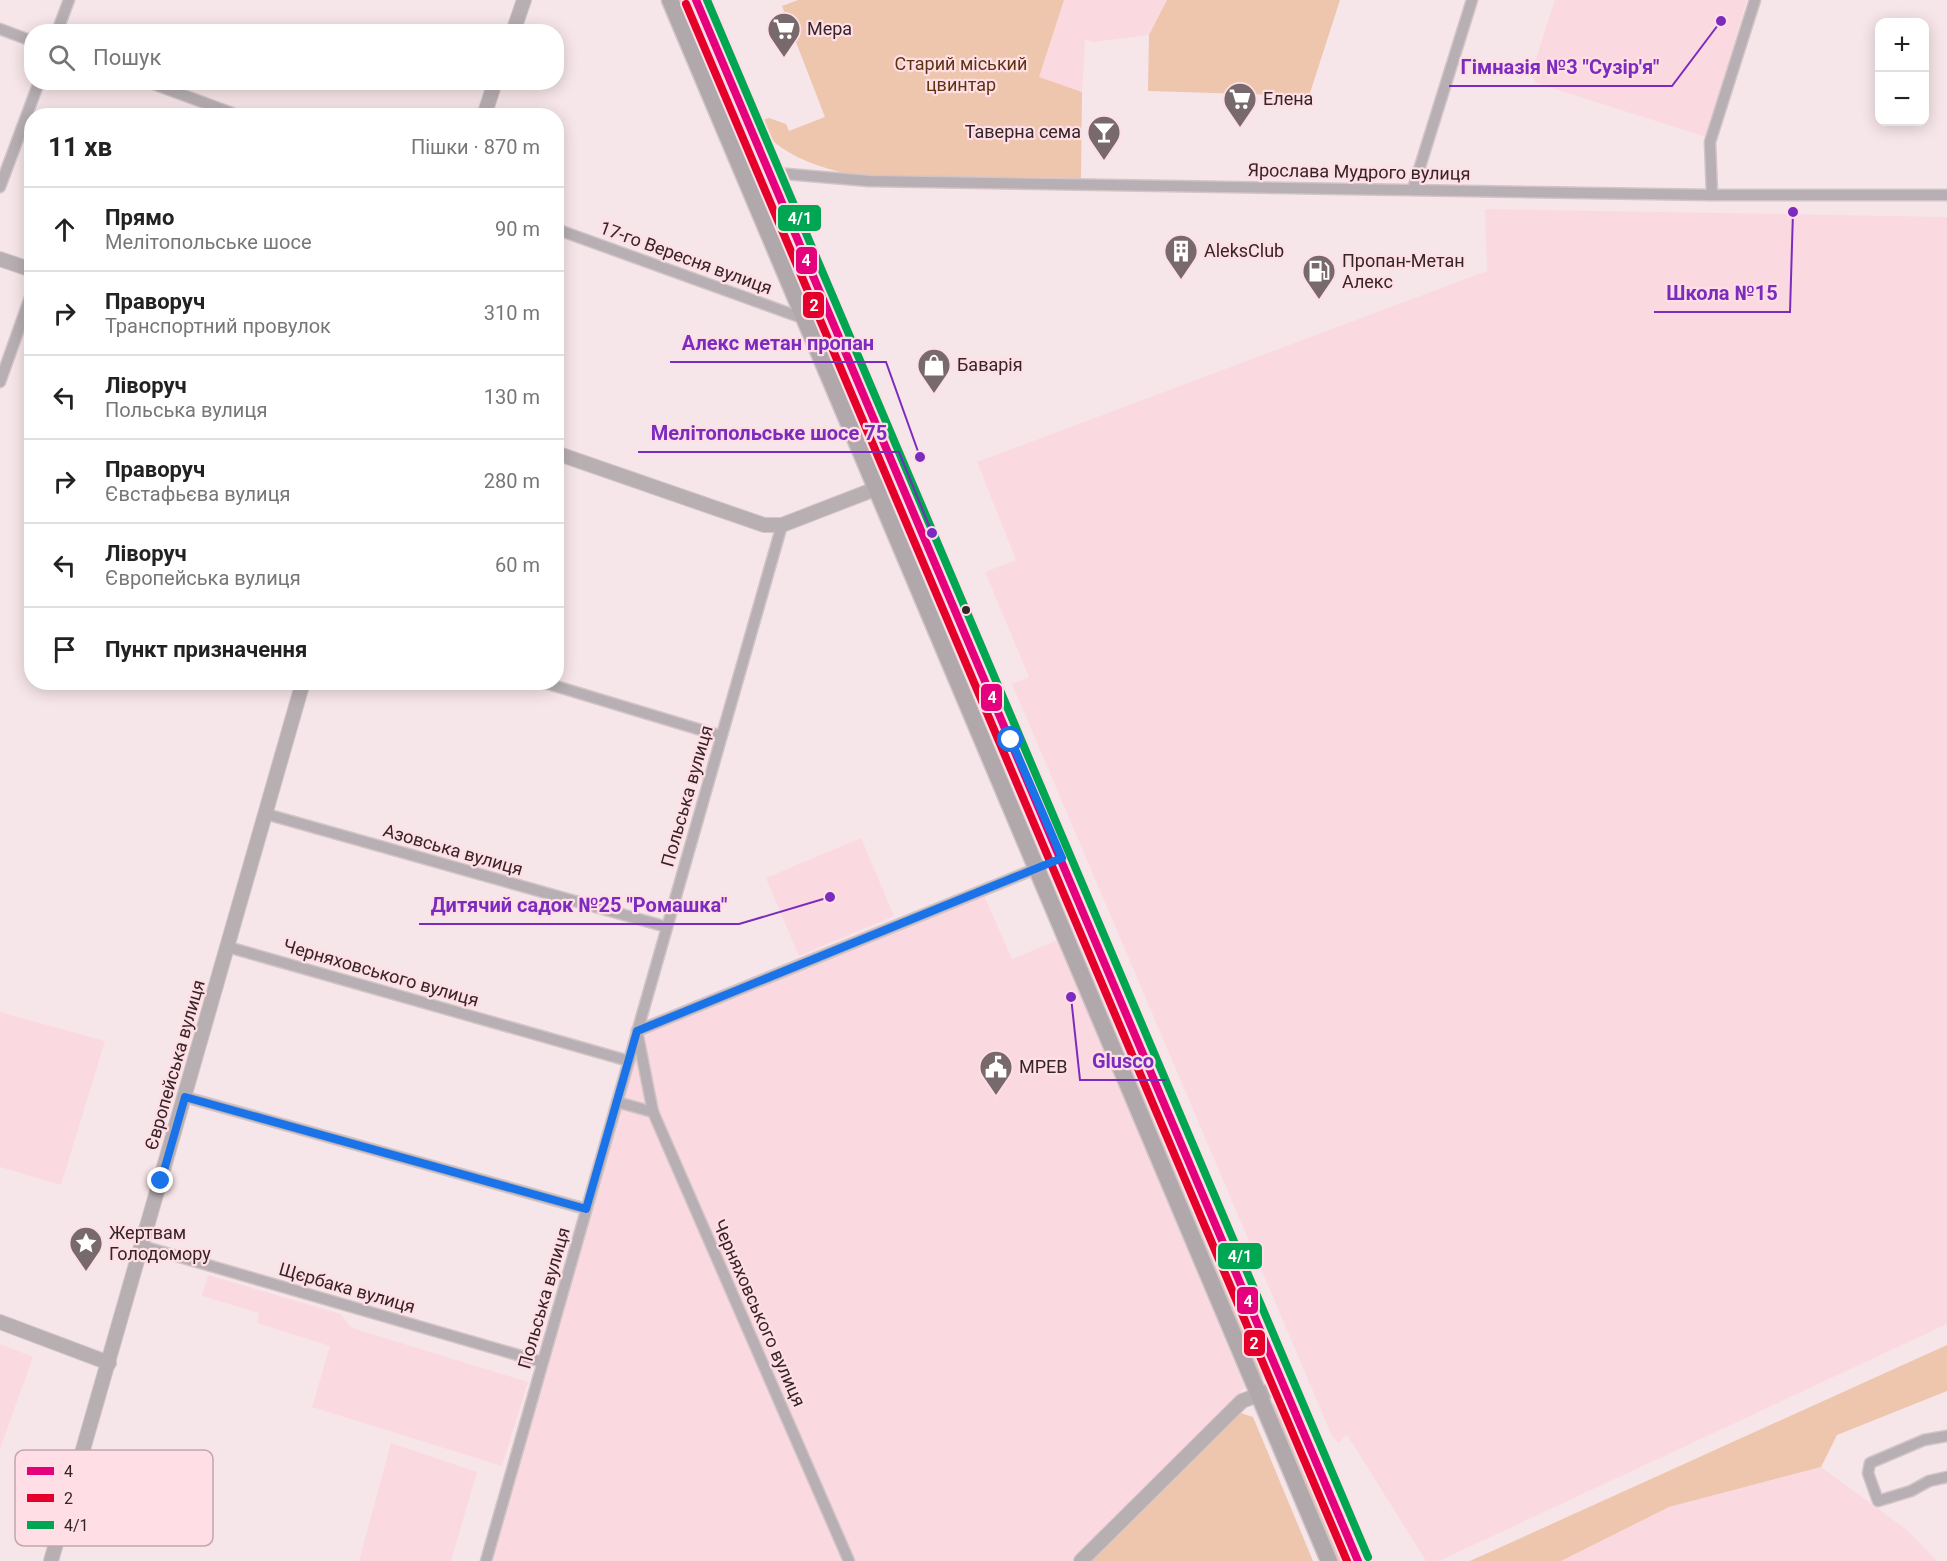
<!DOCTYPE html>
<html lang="uk">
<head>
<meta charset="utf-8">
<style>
  body { margin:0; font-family:Roboto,sans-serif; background:#f6f6f6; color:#222 }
  .controls { position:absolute; right:18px; top:18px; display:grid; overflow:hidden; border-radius:12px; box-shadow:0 3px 15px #0003 }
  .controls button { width:54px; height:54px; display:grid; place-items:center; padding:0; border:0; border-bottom:2px solid #e0e0e0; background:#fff; color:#222; font:30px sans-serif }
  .stop { position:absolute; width:18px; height:18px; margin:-14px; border:4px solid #1a73e8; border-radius:50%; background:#fff }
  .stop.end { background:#1a73e8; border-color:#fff; box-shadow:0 2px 6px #0008 }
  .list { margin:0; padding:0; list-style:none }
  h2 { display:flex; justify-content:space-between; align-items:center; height:78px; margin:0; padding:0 24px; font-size:26px }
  h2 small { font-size:20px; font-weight:400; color:#767676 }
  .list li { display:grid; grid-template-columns:39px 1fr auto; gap:18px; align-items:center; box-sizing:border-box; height:84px; padding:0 24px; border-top:2px solid #e0e0e0 }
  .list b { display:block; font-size:22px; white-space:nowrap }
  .list p { margin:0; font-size:20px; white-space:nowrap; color:#767676 }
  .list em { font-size:20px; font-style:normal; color:#767676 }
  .icon { flex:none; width:33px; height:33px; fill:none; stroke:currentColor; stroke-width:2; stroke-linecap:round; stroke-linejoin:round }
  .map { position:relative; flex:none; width:1947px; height:1561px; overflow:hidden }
  .search { position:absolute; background:#fff; box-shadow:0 3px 15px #0003; left:24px; top:24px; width:540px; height:66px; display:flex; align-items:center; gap:15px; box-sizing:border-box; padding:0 21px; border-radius:24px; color:#767676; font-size:22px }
  .panel { position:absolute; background:#fff; box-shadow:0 3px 15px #0003; left:24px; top:108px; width:540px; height:582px; border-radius:24px }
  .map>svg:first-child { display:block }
</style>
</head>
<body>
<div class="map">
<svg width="1947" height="1561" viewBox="0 0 1947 1561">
  <rect width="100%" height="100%" fill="#f7e6e9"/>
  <g fill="#fbd9e1">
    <path d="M1064,0H1167L1149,35L1094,42L1085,40L1082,92L1038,77Z"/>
    <path d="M1555,0H1747L1706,137L1536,83L1531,74Z"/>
    <path d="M1485,209L1947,217V1324L1439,1561H1426L1353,1444L1346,1435L1339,1443L1332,1436L1012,684L1029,677L985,572L1016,560L977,462L1487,271Z"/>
    <path d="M861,838L894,916L799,956L766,878Z"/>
    <path d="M984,895L1012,959L1058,940L1245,1388L1072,1561H492L641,1034Z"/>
    <path d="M0,1012L105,1041L61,1185L0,1167Z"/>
    <path d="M208,1275L340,1314L352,1328L528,1382L502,1466L312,1407L330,1346L257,1323L259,1313L202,1296Z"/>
    <path d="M0,1344L33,1357L0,1449Z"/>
    <path d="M391,1443L477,1472L451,1561H359Z"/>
    <path d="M1821,1467L1907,1530L1937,1561H1561L1669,1507Z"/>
  </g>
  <g fill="#eec5ad">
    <path d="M677,0H690L750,145L747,149H742Z"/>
    <path d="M798,0H1064L1039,77L1082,92L1081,178L852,175C817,166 785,157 761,129L765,119L769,118L786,124L789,131L825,117L782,6Z"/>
    <path d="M1167,0H1340L1309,96L1148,91L1149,35Z"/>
    <path d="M766,183L889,473L886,477L879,475L757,189L759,184Z"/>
    <path d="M900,502L1051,853L1050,858L1046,860L1041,857L893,508Z"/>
    <path d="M1057,870L1082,929L1079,933L1072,931L1048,876L1050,872Z"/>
    <path d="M1083,943H1088L1123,1026L1120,1030L1113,1028L1079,949Z"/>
    <path d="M1136,1055L1270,1373L1267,1379L1260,1377L1127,1061L1128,1056Z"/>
    <path d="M1947,1345V1391L1837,1435L1821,1467L1669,1507L1561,1561H1470Z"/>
    <path d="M1276,1399L1282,1400L1351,1561H1338L1273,1405Z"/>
    <path d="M1241,1413L1253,1417L1313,1561H1089Z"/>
  </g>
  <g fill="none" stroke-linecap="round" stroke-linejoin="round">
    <defs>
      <g id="street">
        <path d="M0,29L32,41"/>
        <path d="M57,32L69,0"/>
        <path d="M148,82L240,116"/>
        <path d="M740,170L869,181L1712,195H1947"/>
        <path d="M0,187L39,82"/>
        <path d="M1413,189L1472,0"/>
        <path d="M1712,195L1710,142L1755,0"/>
        <path d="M556,229L805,319"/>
        <path d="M0,382L32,292"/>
        <path d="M542,682L721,736"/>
        <path d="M266,814L667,927"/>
        <path d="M228,947L629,1061"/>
        <path d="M185,1097L586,1209"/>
        <path d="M617,1102L653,1112L849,1561"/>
        <path d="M653,1112L637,1031L1062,858"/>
        <path d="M142,1246L542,1362"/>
        <path d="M1947,1436L1924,1440L1870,1463L1868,1473L1878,1501L1911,1491L1929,1481L1947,1477"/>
        <path d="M486,1561L782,525"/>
      </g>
      <g id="secondary">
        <path d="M513,32L524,0"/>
        <path d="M484,116L495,82"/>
        <path d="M0,259L32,270"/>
        <path d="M556,453L764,525H782L901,479"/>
        <path d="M0,1322L109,1363"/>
        <path d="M51,1561L303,682"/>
        <path d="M1081,1561L1242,1401L1282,1386"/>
      </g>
      <g id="primary">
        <path d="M670,0L1329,1561"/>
        <path d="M696,0L1358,1561"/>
      </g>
    </defs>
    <use href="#street" stroke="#d2c5c7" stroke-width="13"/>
    <use href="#secondary" stroke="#d2c5c7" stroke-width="16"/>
    <use href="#primary" stroke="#d2c5c7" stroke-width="19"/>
    <use href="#street" stroke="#b7afb3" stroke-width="10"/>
    <use href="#secondary" stroke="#b8afb2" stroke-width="14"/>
    <use href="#primary" stroke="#b1a8ac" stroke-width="16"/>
    <defs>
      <path id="bus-1" d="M696,0L1358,1561"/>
      <path id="bus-2" d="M686,4L1347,1561"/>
      <path id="bus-3" d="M707,0L1368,1557"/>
    </defs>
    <use href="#bus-1" stroke="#ffdee5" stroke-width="12"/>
    <use href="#bus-2" stroke="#ffdee5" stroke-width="12"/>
    <use href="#bus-3" stroke="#ffdee5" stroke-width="12"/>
    <use href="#bus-1" stroke="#e5007d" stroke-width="8"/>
    <use href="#bus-2" stroke="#e4002b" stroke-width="8"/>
    <use href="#bus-3" stroke="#00a651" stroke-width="8"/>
  </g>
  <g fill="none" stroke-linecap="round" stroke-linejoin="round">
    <path stroke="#1a73e8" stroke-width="8" d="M161,1181L185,1097L586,1209L637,1031L1062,858L1011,740"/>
  </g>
  <defs>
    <symbol id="supermarket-pin" viewBox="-11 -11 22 30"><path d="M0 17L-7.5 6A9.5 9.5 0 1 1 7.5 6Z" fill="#78696c" stroke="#ffdee5"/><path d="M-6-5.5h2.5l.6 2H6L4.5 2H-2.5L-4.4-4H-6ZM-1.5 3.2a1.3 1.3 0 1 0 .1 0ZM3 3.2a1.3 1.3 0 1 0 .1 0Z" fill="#fff"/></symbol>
    <symbol id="bar-pin" viewBox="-11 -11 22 30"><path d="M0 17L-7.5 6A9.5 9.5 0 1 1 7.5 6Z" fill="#78696c" stroke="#ffdee5"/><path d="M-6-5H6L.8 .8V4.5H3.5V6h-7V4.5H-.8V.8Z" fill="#fff"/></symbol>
    <symbol id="building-pin" viewBox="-11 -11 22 30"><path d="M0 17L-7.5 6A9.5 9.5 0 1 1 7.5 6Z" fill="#78696c" stroke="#ffdee5"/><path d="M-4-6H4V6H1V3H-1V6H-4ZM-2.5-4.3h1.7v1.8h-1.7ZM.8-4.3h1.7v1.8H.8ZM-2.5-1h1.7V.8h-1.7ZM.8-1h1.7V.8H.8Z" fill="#fff"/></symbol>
    <symbol id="fuel-pin" viewBox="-11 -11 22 30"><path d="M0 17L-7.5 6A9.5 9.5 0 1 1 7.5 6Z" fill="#78696c" stroke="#ffdee5"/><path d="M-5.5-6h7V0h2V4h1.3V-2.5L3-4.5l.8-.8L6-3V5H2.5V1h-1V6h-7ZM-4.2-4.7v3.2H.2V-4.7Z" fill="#fff"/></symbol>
    <symbol id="shop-pin" viewBox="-11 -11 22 30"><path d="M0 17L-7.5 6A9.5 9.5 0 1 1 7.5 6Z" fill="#78696c" stroke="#ffdee5"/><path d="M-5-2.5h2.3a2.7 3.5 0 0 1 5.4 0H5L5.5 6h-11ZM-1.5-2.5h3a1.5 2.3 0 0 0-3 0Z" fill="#fff"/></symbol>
    <symbol id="civic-pin" viewBox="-11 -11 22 30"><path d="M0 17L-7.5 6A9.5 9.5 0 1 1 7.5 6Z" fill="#78696c" stroke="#ffdee5"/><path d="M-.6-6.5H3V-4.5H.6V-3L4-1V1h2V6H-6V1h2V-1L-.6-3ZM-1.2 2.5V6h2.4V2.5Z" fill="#fff"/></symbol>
    <symbol id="sight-pin" viewBox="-11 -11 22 30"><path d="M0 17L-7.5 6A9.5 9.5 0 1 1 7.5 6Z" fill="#78696c" stroke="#ffdee5"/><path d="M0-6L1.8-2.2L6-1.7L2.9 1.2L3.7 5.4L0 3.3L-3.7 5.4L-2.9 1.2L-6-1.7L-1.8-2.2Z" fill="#fff"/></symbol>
  </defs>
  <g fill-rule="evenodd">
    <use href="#supermarket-pin" x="765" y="10" width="38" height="52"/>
    <use href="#supermarket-pin" x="1221" y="80" width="38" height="52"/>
    <use href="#bar-pin" x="1085" y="113" width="38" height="52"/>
    <use href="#building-pin" x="1162" y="232" width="38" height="52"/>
    <use href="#fuel-pin" x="1300" y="252" width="38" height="52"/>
    <use href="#shop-pin" x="915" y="346" width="38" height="52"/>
    <use href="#civic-pin" x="977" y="1048" width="38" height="52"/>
    <use href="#sight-pin" x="67" y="1224" width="38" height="52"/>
  </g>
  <circle fill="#342529" stroke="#ffdee5" stroke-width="2" cx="966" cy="610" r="5"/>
  <g text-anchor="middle" stroke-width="4.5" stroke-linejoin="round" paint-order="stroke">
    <g font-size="18" fill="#342529" stroke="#ffdee5" text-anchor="start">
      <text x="807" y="35">Мера</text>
      <text x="1263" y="105">Елена</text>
      <text x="1081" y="138" text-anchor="end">Таверна сема</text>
      <text x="1204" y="257">AleksClub</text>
      <text x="1342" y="267">Пропан-Метан<tspan x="1342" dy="21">Алекс</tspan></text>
      <text x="957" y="371">Баварія</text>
      <text x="1019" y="1073">МРЕВ</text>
      <text x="109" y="1239">Жертвам<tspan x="109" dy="21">Голодомору</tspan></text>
    </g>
    <g font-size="18" fill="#5d340f" stroke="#ffdee5">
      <text x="961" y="70">Старий міський<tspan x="961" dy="21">цвинтар</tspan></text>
    </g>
    <g font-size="18" fill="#342529" stroke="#ffdee5">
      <text transform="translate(1359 172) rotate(1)" y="6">Ярослава Мудрого вулиця</text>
      <text transform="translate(686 258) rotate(20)" y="6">17-го Вересня вулиця</text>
      <text transform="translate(687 796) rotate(-74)" y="6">Польська вулиця</text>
      <text transform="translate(453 850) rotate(16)" y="6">Азовська вулиця</text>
      <text transform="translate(381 973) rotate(16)" y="6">Черняховського вулиця</text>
      <text transform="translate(175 1065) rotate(-74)" y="6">Європейська вулиця</text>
      <text transform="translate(347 1288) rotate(16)" y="6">Щєрбака вулиця</text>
      <text transform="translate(544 1298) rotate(-74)" y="6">Польська вулиця</text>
      <text transform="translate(759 1313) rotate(66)" y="6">Черняховського вулиця</text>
    </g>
  </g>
  <rect x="15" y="1450" width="198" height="96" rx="9" fill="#ffdee5" stroke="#c2a6ad" stroke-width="1.5"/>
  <rect x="27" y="1467" width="27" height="8" fill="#e5007d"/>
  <rect x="27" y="1494" width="27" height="8" fill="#e4002b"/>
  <rect x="27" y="1521" width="27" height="8" fill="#00a651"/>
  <g font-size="16" fill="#342529">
    <text x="64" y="1477">4</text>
    <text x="64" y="1504">2</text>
    <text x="64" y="1531">4/1</text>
  </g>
  <path fill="none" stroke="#7b2cbf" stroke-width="2" d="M1721 21L1672 86H1449M1793 212L1790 312H1654M920 457L886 362H670M932 533L899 452H638M830 897L739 924H419M1071 997L1080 1080H1166"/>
  <g fill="#7b2cbf" stroke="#ffdee5" stroke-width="2">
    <circle cx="1721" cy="21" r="6"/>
    <circle cx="1793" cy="212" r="6"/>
    <circle cx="920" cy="457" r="6"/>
    <circle cx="932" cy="533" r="6"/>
    <circle cx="830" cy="897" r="6"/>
    <circle cx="1071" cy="997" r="6"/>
  </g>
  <g font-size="20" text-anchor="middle" font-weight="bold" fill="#7b2cbf" stroke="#ffdee5" stroke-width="4.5" stroke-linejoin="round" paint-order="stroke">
    <text x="1560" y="74">Гімназія №3 "Сузір'я"</text>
    <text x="1722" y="300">Школа №15</text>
    <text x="778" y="350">Алекс метан пропан</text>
    <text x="769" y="440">Мелітопольське шосе 75</text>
    <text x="579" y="912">Дитячий садок №25 "Ромашка"</text>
    <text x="1123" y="1068">Glusco</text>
  </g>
  <g stroke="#ffdee5" stroke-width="2">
    <rect x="777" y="204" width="45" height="28" rx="6" fill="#00a651"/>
    <rect x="795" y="246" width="23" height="29" rx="6" fill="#e5007d"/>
    <rect x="802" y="291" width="23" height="28" rx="6" fill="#e4002b"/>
    <rect x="980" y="683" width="23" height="29" rx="6" fill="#e5007d"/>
    <rect x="1217" y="1242" width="46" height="28" rx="6" fill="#00a651"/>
    <rect x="1236" y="1286" width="23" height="29" rx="6" fill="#e5007d"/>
    <rect x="1243" y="1329" width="23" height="28" rx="6" fill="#e4002b"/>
  </g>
  <g font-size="16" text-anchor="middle" font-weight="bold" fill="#fff">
    <text x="800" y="224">4/1</text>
    <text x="806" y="266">4</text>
    <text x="814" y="311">2</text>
    <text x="992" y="703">4</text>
    <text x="1240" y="1262">4/1</text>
    <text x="1248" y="1307">4</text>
    <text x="1254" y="1349">2</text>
  </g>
</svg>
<div class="controls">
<button>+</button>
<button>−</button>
</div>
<div class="stop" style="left:1011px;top:740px"></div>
<div class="stop end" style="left:161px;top:1181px"></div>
<div class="search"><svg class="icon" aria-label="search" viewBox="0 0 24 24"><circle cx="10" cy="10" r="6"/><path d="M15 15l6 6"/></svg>Пошук</div>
<section class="panel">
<h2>11 хв<small>Пішки · 870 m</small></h2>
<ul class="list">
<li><svg class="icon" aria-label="ahead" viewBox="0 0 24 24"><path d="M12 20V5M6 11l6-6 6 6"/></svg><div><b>Прямо</b><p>Мелітопольське шосе</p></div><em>90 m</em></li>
<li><svg class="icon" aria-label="right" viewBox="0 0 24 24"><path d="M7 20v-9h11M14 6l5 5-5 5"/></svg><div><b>Праворуч</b><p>Транспортний провулок</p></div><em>310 m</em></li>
<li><svg class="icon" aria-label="left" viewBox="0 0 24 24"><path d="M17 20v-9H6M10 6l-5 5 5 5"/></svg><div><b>Ліворуч</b><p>Польська вулиця</p></div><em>130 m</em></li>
<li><svg class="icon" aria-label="right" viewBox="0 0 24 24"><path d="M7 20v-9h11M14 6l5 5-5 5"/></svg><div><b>Праворуч</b><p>Євстафьєва вулиця</p></div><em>280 m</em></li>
<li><svg class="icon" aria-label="left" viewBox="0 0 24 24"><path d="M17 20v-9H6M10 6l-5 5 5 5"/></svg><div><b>Ліворуч</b><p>Європейська вулиця</p></div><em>60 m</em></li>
<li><svg class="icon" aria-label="arrive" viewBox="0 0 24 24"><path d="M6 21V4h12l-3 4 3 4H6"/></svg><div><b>Пункт призначення</b></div></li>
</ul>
</section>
</div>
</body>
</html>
